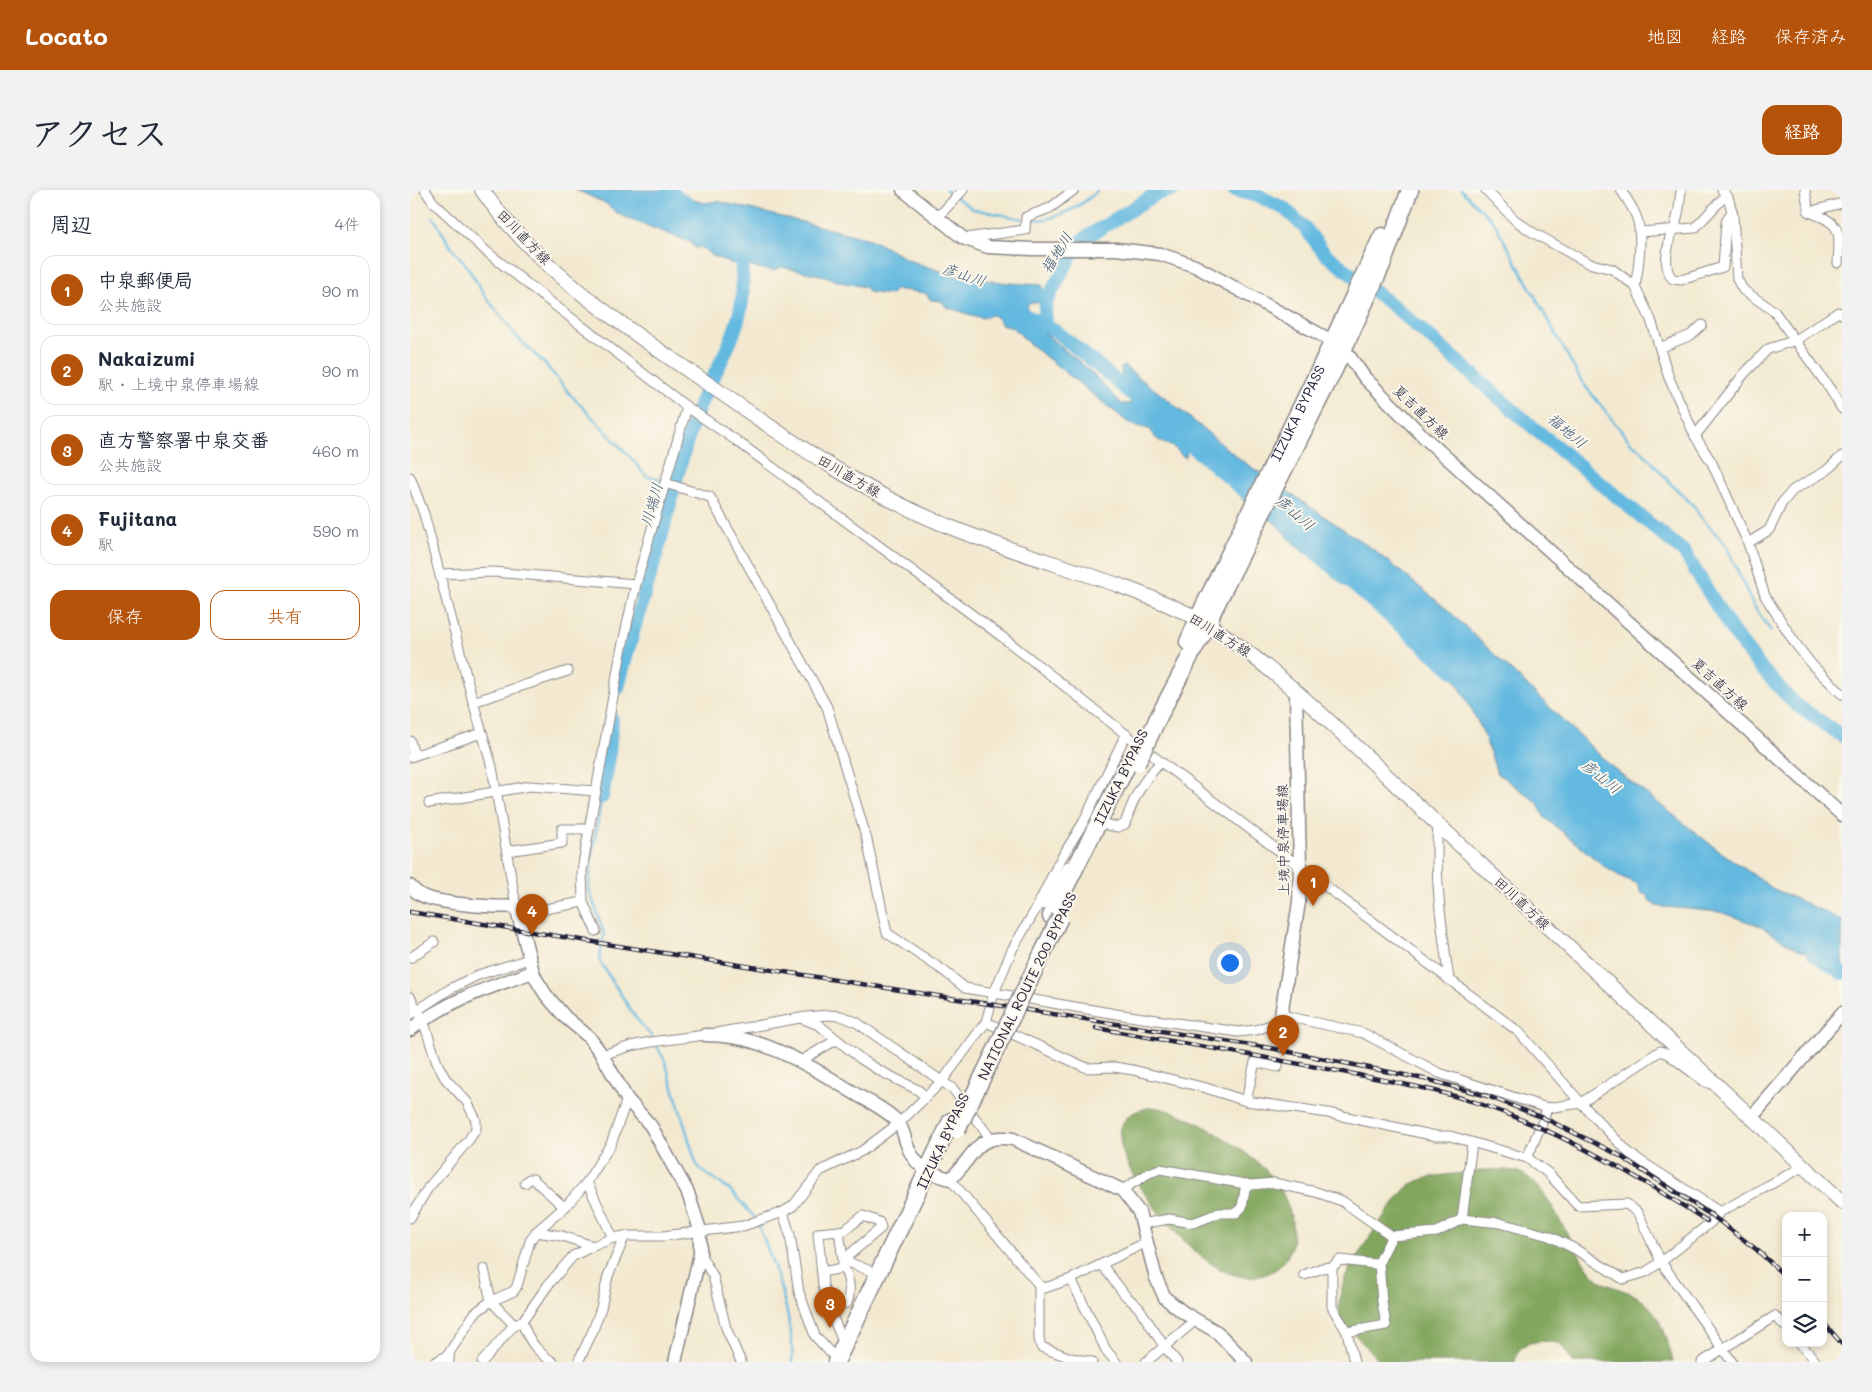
<!DOCTYPE html>
<html lang="ja">
<head>
<meta charset="utf-8">
<style>
  body { margin:0; font-family:Mali,"Klee One",sans-serif; background:#f2f2f3; color:#1f2937 }
  .controls { position:absolute; right:15px; bottom:15px; display:grid; overflow:hidden; border-radius:10px; box-shadow:0 2px 8px #0003 }
  .controls button { width:45px; height:45px; display:grid; place-items:center; padding:0; border:0; border-bottom:1px solid #e0e1e3; background:#fff; color:#1f2937; font:25px sans-serif }
  .you { position:absolute; left:819px; top:772px; width:18px; height:18px; margin:-12px; border:4px solid #fff; border-radius:50%; background:#1a73e8; box-shadow:0 0 0 8px #1a73e833 }
  .badge { display:grid; place-items:center; width:32px; height:32px; border-radius:50%; background:#b45309; color:#fff; font-size:16px; font-weight:700 }
  .pin { position:absolute; translate:-50% -41px; filter:drop-shadow(0 1px 2px #0008) }
  .pin::after { content:''; position:absolute; top:26px; width:18px; height:15px; background:inherit; clip-path:polygon(0 0,100% 0,50% 100%) }
  .list { margin:0; padding:0; list-style:none }
  h2 { display:flex; justify-content:space-between; align-items:center; height:65px; margin:0; padding:0 20px; font-size:21px }
  h2 small { font-size:16px; font-weight:400; color:#747a83 }
  .list li { display:grid; grid-template-columns:32px 1fr auto; gap:15px; align-items:center; box-sizing:border-box; height:70px; margin:0 10px 10px; padding:0 10px; border:1px solid #e0e1e3; border-radius:15px }
  .list b { display:block; font-size:19px; white-space:nowrap }
  .list p { margin:0; font-size:16px; white-space:nowrap; color:#747a83 }
  .list em { font-size:16px; font-style:normal; color:#747a83 }
  .actions { display:flex; gap:10px; padding:15px 20px }
  .actions a { flex:1; padding:11px 0; border:1px solid #b45309; border-radius:15px; text-align:center; font-size:18px; color:#b45309 }
  .actions .main { background:#b45309; color:#fff }
  .icon { flex:none; width:28px; height:28px; fill:none; stroke:currentColor; stroke-width:2; stroke-linecap:round; stroke-linejoin:round }
  .map { position:relative; flex:none; width:1432px; height:1172px; overflow:hidden; border-radius:15px }
  header { display:flex; align-items:center; gap:30px; box-sizing:border-box; height:70px; padding:0 25px; background:#b45309; color:#fff }
  header strong { font-size:24px }
  nav { display:flex; gap:28px; margin-inline-start:auto; font-size:18px }
  .intro { display:flex; align-items:center; justify-content:space-between; box-sizing:border-box; height:120px; padding:0 30px }
  h1 { margin:0; font-size:35px }
  .button { padding:12px 22px; border-radius:15px; background:#b45309; color:#fff; font-size:18px; font-weight:700 }
  main { display:flex; gap:30px; padding:0 30px }
  aside { flex:1; background:#fff; border-radius:15px; box-shadow:0 2px 8px #0003 }
  .map>svg:first-child { display:block }
</style>
</head>
<body>
<header>
<strong>Locato</strong>
<nav><a>地図</a><a>経路</a><a>保存済み</a></nav>
</header>
<div class="intro"><h1>アクセス</h1><a class="button">経路</a></div>
<main>
<aside>
<h2>周辺<small>4件</small></h2>
<ul class="list">
<li><span class="badge">1</span><div><b>中泉郵便局</b><p>公共施設</p></div><em>90 m</em></li>
<li><span class="badge">2</span><div><b>Nakaizumi</b><p>駅 · 上境中泉停車場線</p></div><em>90 m</em></li>
<li><span class="badge">3</span><div><b>直方警察署中泉交番</b><p>公共施設</p></div><em>460 m</em></li>
<li><span class="badge">4</span><div><b>Fujitana</b><p>駅</p></div><em>590 m</em></li>
</ul>
<div class="actions"><a class="main">保存</a><a>共有</a></div>
</aside>
<div class="map">
<svg width="1432" height="1172" viewBox="0 0 1432 1172">
  <rect width="100%" height="100%" fill="#fbf7ec"/>
  <filter id="ink" filterUnits="userSpaceOnUse"><feTurbulence type="fractalNoise" baseFrequency=".02" numOctaves="2"/><feDisplacementMap in="SourceGraphic" scale="10" xChannelSelector="R" yChannelSelector="G"/><feConvolveMatrix kernelMatrix="1 2 1 2 8 2 1 2 1" color-interpolation-filters="sRGB"/></filter>
  <filter id="wash" filterUnits="userSpaceOnUse"><feTurbulence type="fractalNoise" baseFrequency=".0096" numOctaves="4" result="noise"/><feDisplacementMap in="SourceGraphic" scale="20" xChannelSelector="R" yChannelSelector="G"/><feGaussianBlur stdDeviation="1.12" result="paint"/><feColorMatrix in="noise" values="0 0 0 0 0 0 0 0 0 0 0 0 0 0 0 0 0 1.4 0 .05"/><feComposite in="paint" operator="in"/></filter>
  <g filter="url(#wash)">
    <rect width="100%" height="100%" fill="#f3e9d0"/>
    <g fill="#81a65c" stroke="#52644c">
      <path d="M741,917C775,919 842,962 863,988C888,1020 897,1080 844,1087C825,1089 806,1078 792,1067C766,1048 695,967 713,933C718,922 730,920 741,917Z"/>
      <path d="M1075,980C1085,980 1099,979 1109,982C1142,995 1159,1062 1187,1088C1193,1094 1210,1099 1218,1102C1248,1115 1256,1142 1263,1172H1163L1151,1154C1134,1149 1106,1149 1105,1172H971C965,1165 931,1132 930,1127C927,1114 931,1098 936,1086C943,1071 988,1002 1000,995C1018,983 1053,985 1075,980Z"/>
    </g>
    <path fill="#64b9e0" stroke="#436e8e" d="M166,0H249L294,13L308,11L460,49L501,71L545,86L599,93L632,95C634,101 639,107 634,112L620,113L617,116C616,133 660,163 673,175C687,187 699,201 712,214H720L724,207L713,192L711,178L714,176L757,209L831,270L964,360L1038,420L1201,576L1304,657L1362,698L1432,730V790L1426,776L1411,772L1396,762L1390,761L1350,736L1310,722L1246,716L1240,711L1237,705L1231,703L1228,694L1211,687L1195,677L1134,627L1128,613L1087,583L1073,542L1055,507L1041,482L1019,455L975,418L943,397L927,377L905,369L887,357L864,332L835,313L827,300L821,294L818,285L774,252L772,253L777,261L776,267C769,266 769,260 763,257C755,253 744,251 741,240C734,237 728,237 720,234L616,151C609,143 603,135 592,135L586,127L582,125L571,128L536,117L532,111L521,110L515,103L485,99L481,105L458,102L455,97L430,92L415,86L371,77L364,81L320,73L303,66L290,56L287,59L279,52L210,25L195,13Z"/>
    <g fill="none" stroke-linecap="round" stroke-linejoin="round">
      <g stroke="#64b9e0" stroke-width="2.5">
        <path d="M536,0L563,19L613,29"/>
        <path d="M1051,0L1084,32L1172,192L1221,253L1231,260L1262,295L1285,317L1289,325L1316,355L1343,415L1361,441"/>
        <path d="M23,27L43,60L55,73L75,106L109,149L135,174L160,204L222,269L236,286L254,290"/>
        <path d="M619,29C642,33 671,17 688,0"/>
        <path d="M192,607L181,670L179,699L194,744L189,770L225,827L242,847L255,871L286,973L291,980L320,1000L346,1029"/>
        <path d="M348,1034C363,1072 385,1131 382,1172"/>
      </g>
      <g stroke="#64b9e0" stroke-width="14">
        <path d="M257,0L277,13"/>
        <path d="M824,0L851,7L875,19L895,38L915,64L986,118L1125,239L1274,362L1321,439L1349,476L1385,514L1432,546"/>
        <path d="M605,121L636,135L652,146L735,215"/>
        <path d="M634,134L636,112L664,60L672,50L746,4L763,0"/>
        <path d="M779,254L833,300"/>
        <path d="M906,363L1043,481"/>
        <path d="M208,498C220,447 237,398 251,348C262,308 271,266 285,227C300,187 326,153 332,111C334,93 331,75 331,57"/>
        <path d="M192,607L198,573L202,529"/>
        <path d="M1404,764L1432,783"/>
      </g>
    </g>
  </g>
  <g filter="url(#ink)">
    <g fill="none" stroke-linecap="round" stroke-linejoin="round">
      <defs>
        <g id="street">
          <path d="M15,0L23,12L77,62L134,107L277,217L327,251L591,446L751,572L1109,842L1171,913L1220,964L1310,1022"/>
          <path d="M1076,0L1105,30L1122,42L1178,73L1202,79L1225,96L1241,130L1259,188L1285,246L1302,273L1338,353L1355,406L1385,453L1402,475L1432,504"/>
          <path d="M1211,0C1217,10 1226,21 1228,32C1232,50 1229,78 1225,96"/>
          <path d="M1312,0L1318,7L1323,25L1327,89L1333,100L1364,121L1420,199L1432,219"/>
          <path d="M1395,0L1399,22L1432,13"/>
          <path d="M1399,22C1432,33 1430,41 1428,73"/>
          <path d="M527,28L553,0"/>
          <path d="M1261,41C1259,55 1251,79 1263,89L1271,90L1313,77L1316,32L1322,21"/>
          <path d="M1264,41L1269,19L1271,0"/>
          <path d="M1229,42L1285,38L1316,5"/>
          <path d="M556,48L615,40L616,27L640,18L664,0"/>
          <path d="M1250,158L1281,145L1292,135"/>
          <path d="M1285,246L1334,184L1358,159L1386,150L1428,122L1432,124"/>
          <path d="M0,287L14,324L62,508L82,577L106,716"/>
          <path d="M255,293L300,307L417,517L457,650L477,743L534,781L555,798L706,824L828,842L846,840L869,832L871,825L953,843L1029,883L1137,918L1171,913L1250,861L1258,864L1295,892L1301,894"/>
          <path d="M1338,353L1359,340L1372,313L1383,300L1416,281L1432,266"/>
          <path d="M31,384L83,382L226,394"/>
          <path d="M63,512L158,481"/>
          <path d="M0,551L4,565"/>
          <path d="M0,567L72,543"/>
          <path d="M19,613L120,596L186,601"/>
          <path d="M1028,634C1024,686 1032,739 1039,790"/>
          <path d="M697,635L708,637L715,634C723,609 732,591 751,572"/>
          <path d="M97,661L152,653V639H179"/>
          <path d="M633,715L658,676"/>
          <path d="M108,724L173,712"/>
          <path d="M186,741L173,712L172,681L177,651L211,462L226,394L277,217"/>
          <path d="M0,768L24,752"/>
          <path d="M0,807L13,830L27,873L35,888L57,912L66,930V939L58,951L18,998L0,1028"/>
          <path d="M0,825L40,799L68,785L119,769"/>
          <path d="M391,828L409,835L451,869L470,881L508,900L516,907"/>
          <path d="M576,832L677,878L704,877L723,880L796,898L836,911L918,923L1026,946H1040L1117,968L1138,983L1168,1016L1217,1014L1228,1023L1251,1072L1322,1172"/>
          <path d="M192,865L221,856L241,852L295,845L396,827L418,825L431,826L446,832L543,899L581,949"/>
          <path d="M389,872L426,850"/>
          <path d="M836,911L845,872L868,877V875"/>
          <path d="M1117,968L1134,928L1137,918"/>
          <path d="M540,989L629,1095L635,1098L661,1089L737,1052"/>
          <path d="M177,992L203,1048"/>
          <path d="M115,993L119,989H123L154,1017"/>
          <path d="M712,1000L739,983L750,979L841,995L864,993L906,1002L932,1011L982,1046L1027,1042L1052,1029L1090,1033L1139,1046L1165,1059L1213,1089L1236,1082L1251,1072L1300,1033L1310,1022L1394,976"/>
          <path d="M373,1022L380,1045L389,1102L405,1146L427,1170"/>
          <path d="M1052,1029L1062,953"/>
          <path d="M732,1034L759,1029L783,1033L809,1023H826L832,1017L836,994"/>
          <path d="M126,1042L152,1046L183,1056"/>
          <path d="M290,1064L303,1086L316,1138L331,1172"/>
          <path d="M692,1075L715,1105L729,1118L754,1156L767,1172"/>
          <path d="M922,1077V1117L937,1142L944,1172"/>
          <path d="M74,1079L81,1111L104,1135"/>
          <path d="M412,1082L433,1078V1070L471,1038L469,1032L453,1026L435,1040L429,1041"/>
          <path d="M894,1085L912,1078L922,1077L930,1070L965,1074L969,1072L982,1046"/>
          <path d="M661,1089L696,1160L706,1172"/>
          <path d="M629,1095V1149L631,1157L661,1168L682,1172"/>
          <path d="M418,1116L437,1113C441,1103 440,1087 433,1078"/>
          <path d="M112,1132C119,1151 126,1161 143,1172"/>
          <path d="M937,1142L976,1135L972,1112L969,1072"/>
          <path d="M1390,1153L1406,1172"/>
          <path d="M434,1154L418,1116L413,1095L408,1043L429,1041L433,1070L468,1084"/>
          <path d="M25,1172L39,1165"/>
          <path d="M39,1172V1163L65,1123L81,1111L104,1101L107,1096L120,1051L126,1042L156,1016L177,992L201,954L217,909"/>
          <path d="M72,1172L104,1135L112,1132L138,1095L163,1066L183,1056L203,1048L215,1046H253L333,1036L373,1022L383,1016L410,981L452,961L489,933L516,907L533,890L576,832L584,803L602,760L626,719L649,672L673,633L716,544"/>
          <path d="M168,1172L182,1143L191,1118L198,1086L215,1046"/>
          <path d="M736,1172L787,1129"/>
          <path d="M1292,1172L1365,1126L1376,1137"/>
        </g>
        <g id="secondary">
          <path d="M493,0L553,48L578,57L622,59H706L750,64L785,76L922,151L934,159L955,188L1016,249L1432,625"/>
          <path d="M0,696C3,699 6,702 9,704C25,714 86,718 106,716L123,782L126,789L136,805L155,827L179,847L192,865L217,909L241,936L278,1003L290,1040V1064L265,1172"/>
          <path d="M871,825L889,712L890,677L886,503"/>
          <path d="M0,840C38,810 78,798 123,782"/>
          <path d="M295,845C312,845 328,847 344,852C380,863 417,886 449,906C462,913 476,920 487,931C492,936 494,945 496,952C504,976 516,982 540,989C563,970 564,942 603,949L712,1000L729,1022L746,1088L755,1108L774,1123L807,1142L836,1172"/>
          <path d="M1341,928L1432,823"/>
        </g>
        <path id="primary" d="M72,0C130,84 224,143 307,200C383,253 458,305 545,339C598,360 654,376 708,395C739,407 773,419 802,437C887,493 960,572 1035,641C1168,764 1300,888 1432,1012"/>
        <g id="highway">
          <path id="s1" d="M778,452L793,418L911,176L972,46"/>
          <path d="M748,528L785,457L799,435L802,423L924,180L972,75L1000,0"/>
          <path d="M641,726L720,570"/>
          <path d="M426,1172L541,931"/>
        </g>
      </defs>
      <use href="#street" stroke="#8a8686" stroke-width="11"/>
      <use href="#secondary" stroke="#8a8686" stroke-width="15"/>
      <use href="#primary" stroke="#8a8686" stroke-width="16"/>
      <use href="#highway" stroke="#8a8686" stroke-width="19"/>
      <use href="#street" stroke="#fff" stroke-width="9"/>
      <use href="#secondary" stroke="#fff" stroke-width="12"/>
      <use href="#primary" stroke="#fff" stroke-width="14"/>
      <use href="#highway" stroke="#fff" stroke-width="16"/>
      <defs>
        <g id="rail">
          <path d="M0,722L196,754L860,858L1019,890L1077,906L1134,928L1207,964L1304,1027L1347,1060L1376,1087"/>
          <path d="M686,838C767,852 848,866 928,881C978,891 1028,899 1076,916C1155,944 1226,985 1297,1031"/>
          <path d="M1413,1132L1432,1154"/>
        </g>
      </defs>
      <use href="#rail" stroke="#22223b" stroke-width="4.5"/>
      <use href="#rail" stroke="#fbf7ec" stroke-width="2.5" stroke-dasharray="8" stroke-linecap="butt"/>
      <defs>
        <g id="highway-bridge">
          <path d="M727,573L748,528"/>
          <path d="M547,940L650,727"/>
        </g>
      </defs>
      <use href="#highway-bridge" stroke="#8a8686" stroke-width="19" stroke-linecap="butt"/>
      <use href="#highway-bridge" stroke="#fff" stroke-width="16"/>
    </g>
  </g>
  <g text-anchor="middle" stroke-width="4" stroke-linejoin="round" paint-order="stroke">
    <g font-size="14" fill="#22223b" stroke="#fbf7ec">
      <text transform="translate(114 47) rotate(46)" y="5">田川直方線</text>
      <text transform="translate(1011 222) rotate(44)" y="5">夏吉直方線</text>
      <text dy="5" stroke="none"><textPath href="#s1" startOffset="254">IIZUKA BYPASS</textPath></text>
      <text transform="translate(439 286) rotate(30)" y="5">田川直方線</text>
      <text transform="translate(810 445) rotate(32)" y="5">田川直方線</text>
      <text transform="translate(1310 494) rotate(42)" y="5">夏吉直方線</text>
      <text transform="translate(711 587) rotate(-64)" y="5">IIZUKA BYPASS</text>
      <text transform="translate(873 650) rotate(-91)" y="5">上境中泉停車場線</text>
      <text transform="translate(1112 713) rotate(43)" y="5">田川直方線</text>
      <text transform="translate(617 796) rotate(-64)" y="5">NATIONAL ROUTE 200 BYPASS</text>
      <text transform="translate(533 951) rotate(-65)" y="5">IIZUKA BYPASS</text>
    </g>
    <g font-size="15" font-style="italic" fill="#395775" stroke="#fbf7ec">
      <text transform="translate(647 63) rotate(-58)" y="5">福地川</text>
      <text transform="translate(554 85) rotate(18)" y="5">彦山川</text>
      <text transform="translate(1157 241) rotate(40)" y="5">福地川</text>
      <text transform="translate(242 315) rotate(-74)" y="5">川端川</text>
      <text transform="translate(885 323) rotate(41)" y="5">彦山川</text>
      <text transform="translate(1191 587) rotate(39)" y="5">彦山川</text>
    </g>
  </g>
</svg>
<div class="controls">
<button>+</button>
<button>−</button>
<button><svg class="icon" aria-label="layers" viewBox="0 0 24 24"><path d="M12 4l9 5-9 5-9-5zM3 14l9 5 9-5"/></svg></button>
</div>
<div class="you"></div>
<div class="pin badge" style="left:903px;top:716px">1</div>
<div class="pin badge" style="left:873px;top:866px">2</div>
<div class="pin badge" style="left:420px;top:1138px">3</div>
<div class="pin badge" style="left:122px;top:745px">4</div>
</div>
</main>
</body>
</html>
